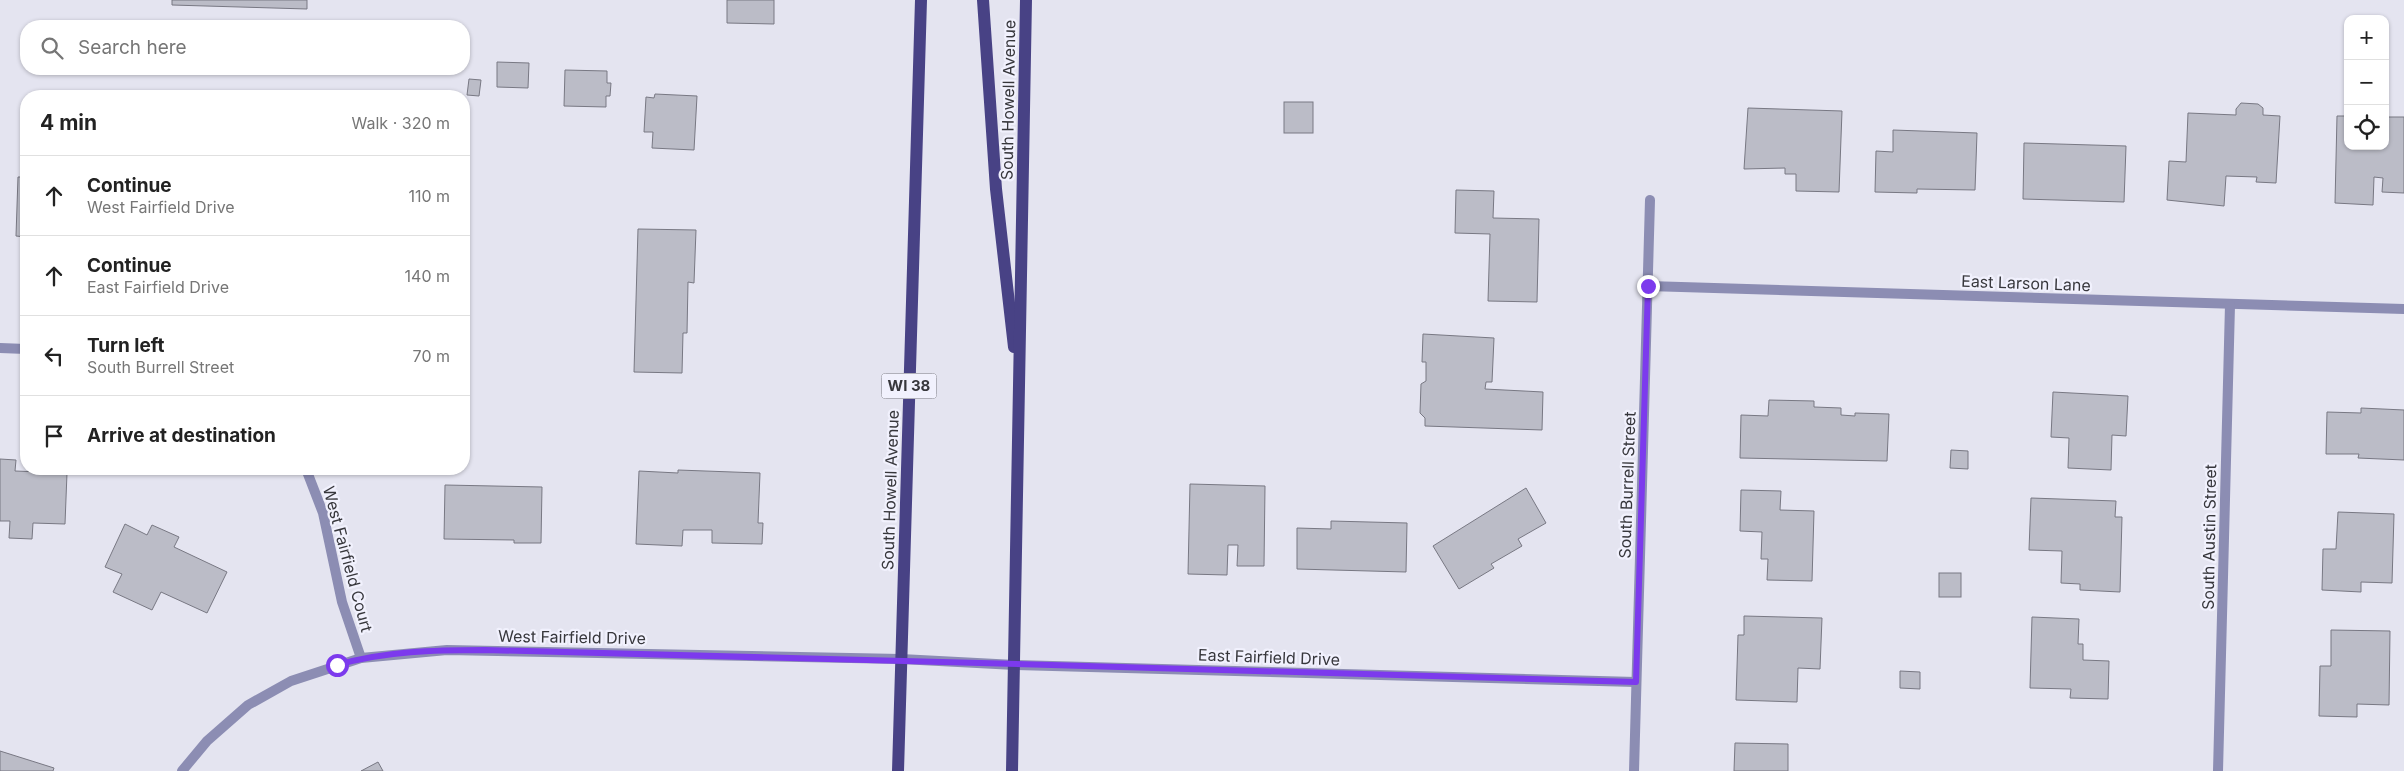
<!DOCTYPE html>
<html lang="en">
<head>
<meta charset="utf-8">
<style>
  body { margin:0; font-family:Inter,sans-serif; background:#f6f6f6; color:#222 }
  .controls { position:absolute; right:15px; top:15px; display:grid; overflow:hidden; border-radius:10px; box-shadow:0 1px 4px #0004 }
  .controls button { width:45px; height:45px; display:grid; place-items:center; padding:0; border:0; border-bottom:1px solid #e0e0e0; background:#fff; color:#222; font:25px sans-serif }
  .stop { position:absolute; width:15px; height:15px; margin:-11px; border:4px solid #7c3aed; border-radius:50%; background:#fff }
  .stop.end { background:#7c3aed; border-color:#fff; box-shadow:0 1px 5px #0008 }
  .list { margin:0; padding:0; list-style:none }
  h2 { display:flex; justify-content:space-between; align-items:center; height:65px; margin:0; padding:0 20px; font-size:21px }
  h2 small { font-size:16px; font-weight:400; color:#767676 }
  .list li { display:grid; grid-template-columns:32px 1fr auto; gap:15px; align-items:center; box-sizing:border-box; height:80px; padding:0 20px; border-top:1px solid #e0e0e0 }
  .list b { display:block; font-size:19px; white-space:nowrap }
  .list p { margin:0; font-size:16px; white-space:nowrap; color:#767676 }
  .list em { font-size:16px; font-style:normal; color:#767676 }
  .icon { flex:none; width:28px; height:28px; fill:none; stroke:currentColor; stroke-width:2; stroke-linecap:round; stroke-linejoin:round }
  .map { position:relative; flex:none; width:2404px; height:771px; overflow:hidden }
  .search { position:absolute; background:#fff; box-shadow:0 1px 4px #0004; left:20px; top:20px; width:450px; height:55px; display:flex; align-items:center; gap:12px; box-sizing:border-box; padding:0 18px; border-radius:20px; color:#767676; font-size:19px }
  .panel { position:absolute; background:#fff; box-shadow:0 1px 4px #0004; left:20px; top:90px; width:450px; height:385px; border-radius:20px }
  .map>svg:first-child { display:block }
</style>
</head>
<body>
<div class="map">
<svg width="2404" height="771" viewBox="0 0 2404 771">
  <rect width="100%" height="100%" fill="#e4e4f0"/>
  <g fill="#bbbcc7" stroke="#787883">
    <path d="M172,0H307V9L172,5Z"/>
    <path d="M727,0H774V24L727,23Z"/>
    <path d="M497,62L529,63L528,88L497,87Z"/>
    <path d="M565,70L607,71V83H611L610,96H606V107L564,106Z"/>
    <path d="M469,79L481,80L479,96L467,95Z"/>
    <path d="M655,94L697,96L694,150L652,148L653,132H644L646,97L654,98Z"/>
    <rect x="1284" y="102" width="29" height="31"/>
    <path d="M2241,103L2258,104L2263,108V115L2280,116L2276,183L2256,182L2257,177L2226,176L2224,206L2167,200L2169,161L2186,162L2188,113L2236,115V109Z"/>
    <path d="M1748,108L1842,111L1839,192L1796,191V174H1785V168L1744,169Z"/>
    <path d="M2337,116H2348V146H2385V117H2404V193L2382,192L2383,178L2374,177L2373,205L2335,203Z"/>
    <path d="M1893,130L1977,133L1975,190L1917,189V193L1875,192L1876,151L1893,152Z"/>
    <path d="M2024,143L2126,146L2124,202L2023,199Z"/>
    <path d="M18,177H26V237L16,236Z"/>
    <path d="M1456,190L1494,191L1493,218L1539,219L1537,302L1488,301L1490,234L1455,233Z"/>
    <path d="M638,229L696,230L694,283L688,282L687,333H683L682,373L634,372Z"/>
    <path d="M1423,334L1494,338L1492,382H1486L1485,389L1543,392L1542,430L1425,426V418L1420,413L1421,384L1426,381V362H1422Z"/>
    <path d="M2053,392L2128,396L2126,436L2112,435L2111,470L2068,468L2069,438L2051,437Z"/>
    <path d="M1769,400L1814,401V407L1841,408V415L1855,416V413L1889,414L1887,461L1740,458L1741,415L1768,416Z"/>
    <path d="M2361,408L2404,410V460L2358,458L2359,454H2326L2327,412L2361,413Z"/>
    <path d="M1951,450L1968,451V469L1950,468Z"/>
    <path d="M0,459L16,460L15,471L67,473L65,524L33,523L32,539L9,538L10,521H0Z"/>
    <path d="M678,470L760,473L758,523H763L762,544L712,543V530H683L682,546L636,544L639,471L678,473Z"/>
    <path d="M1190,484L1265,486L1264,566H1237L1238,545H1228L1227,575L1188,574Z"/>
    <path d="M445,485L542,487L541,543H514V540L444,539Z"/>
    <path d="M1526,488L1546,523L1518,539L1522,546L1491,564L1494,568L1459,589L1433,546Z"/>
    <path d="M1741,490L1781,491L1780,510L1814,511L1812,581L1767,580L1768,559H1761L1762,532L1740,531Z"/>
    <path d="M2031,498L2116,501L2115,517H2122L2120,592L2080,590V584L2061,583L2062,551L2029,550Z"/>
    <path d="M2338,512L2394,514L2392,583L2361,582V592L2322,590L2323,549H2336Z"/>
    <path d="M1331,521L1407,523L1406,572L1297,569V528L1331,529Z"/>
    <path d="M125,524L147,535L152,525L179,537L174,547L227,572L207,613L161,592L152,610L113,592L122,574L105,567Z"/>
    <rect x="1939" y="573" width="22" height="24"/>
    <path d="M1744,616L1822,618L1820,669L1798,668L1797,702L1736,700L1738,635H1744Z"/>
    <path d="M2032,617L2079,619L2078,644H2083V660L2109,661L2108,699L2070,698L2071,689L2030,688Z"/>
    <path d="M2331,630L2390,631L2389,705L2357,704V717L2319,716L2320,666H2331Z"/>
    <path d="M1900,671L1920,672V689L1900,688Z"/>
    <path d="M1735,743L1788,744V771H1734Z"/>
    <path d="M0,751L54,768L53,771H0Z"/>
    <path d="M378,762L383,771H361Z"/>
  </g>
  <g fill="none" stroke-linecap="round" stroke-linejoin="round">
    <g stroke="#8c8db3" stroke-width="10">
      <path d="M1648,286L2404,309"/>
      <path d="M0,348L26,349"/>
      <path d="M306,469L323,513L342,602L361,658"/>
      <path d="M182,771L207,741L248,705L291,681L361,658L447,650L901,659L1015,665L1636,682"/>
      <path d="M1634,771L1650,200"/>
      <path d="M2218,771L2230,305"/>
    </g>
    <g stroke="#484285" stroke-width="12">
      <path d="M983,0L996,189L1014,347"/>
      <path d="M898,771L921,0"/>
      <path d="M1012,771L1026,0"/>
    </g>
  </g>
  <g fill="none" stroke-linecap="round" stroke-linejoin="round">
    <path stroke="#7c3aed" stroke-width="6" d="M337,665C385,651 436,650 485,650C869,659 1252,671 1636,682L1648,286"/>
  </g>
  <g text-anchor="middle" stroke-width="4.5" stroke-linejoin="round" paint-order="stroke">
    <rect fill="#f1f1fd" stroke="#6f6f76" stroke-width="1" x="881.5" y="373.5" width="55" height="25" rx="4"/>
    <g font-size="15" font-weight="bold" fill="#37373c">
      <text x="909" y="391">WI 38</text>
    </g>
    <g font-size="16" fill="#37373c" stroke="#f1f1fd">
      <text transform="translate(1008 100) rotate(-89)" y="6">South Howell Avenue</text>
      <text transform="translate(2026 283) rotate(2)" y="6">East Larson Lane</text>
      <text transform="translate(1627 485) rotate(-88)" y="6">South Burrell Street</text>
      <text transform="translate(890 490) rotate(-88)" y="6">South Howell Avenue</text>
      <text transform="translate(2209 537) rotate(-89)" y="6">South Austin Street</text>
      <text transform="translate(348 559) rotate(75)" y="6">West Fairfield Court</text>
      <text transform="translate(572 637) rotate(1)" y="6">West Fairfield Drive</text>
      <text transform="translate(1269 657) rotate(2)" y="6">East Fairfield Drive</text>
    </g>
  </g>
</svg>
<div class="controls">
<button>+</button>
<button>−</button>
<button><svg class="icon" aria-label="locate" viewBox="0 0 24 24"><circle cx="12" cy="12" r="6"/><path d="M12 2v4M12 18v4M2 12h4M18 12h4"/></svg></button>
</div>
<div class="stop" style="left:337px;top:665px"></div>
<div class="stop end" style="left:1648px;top:286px"></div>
<div class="search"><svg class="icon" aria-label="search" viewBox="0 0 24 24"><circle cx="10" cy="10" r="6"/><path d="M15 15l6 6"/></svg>Search here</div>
<section class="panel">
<h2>4 min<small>Walk · 320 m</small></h2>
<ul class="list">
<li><svg class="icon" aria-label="ahead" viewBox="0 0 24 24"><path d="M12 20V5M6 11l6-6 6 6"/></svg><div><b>Continue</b><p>West Fairfield Drive</p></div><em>110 m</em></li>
<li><svg class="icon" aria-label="ahead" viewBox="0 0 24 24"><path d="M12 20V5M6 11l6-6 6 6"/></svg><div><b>Continue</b><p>East Fairfield Drive</p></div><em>140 m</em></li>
<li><svg class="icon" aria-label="left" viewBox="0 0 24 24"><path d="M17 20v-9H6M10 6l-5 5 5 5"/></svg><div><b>Turn left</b><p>South Burrell Street</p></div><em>70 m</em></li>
<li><svg class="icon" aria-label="arrive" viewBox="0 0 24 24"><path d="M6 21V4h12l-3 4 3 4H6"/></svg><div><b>Arrive at destination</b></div></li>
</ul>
</section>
</div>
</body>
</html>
